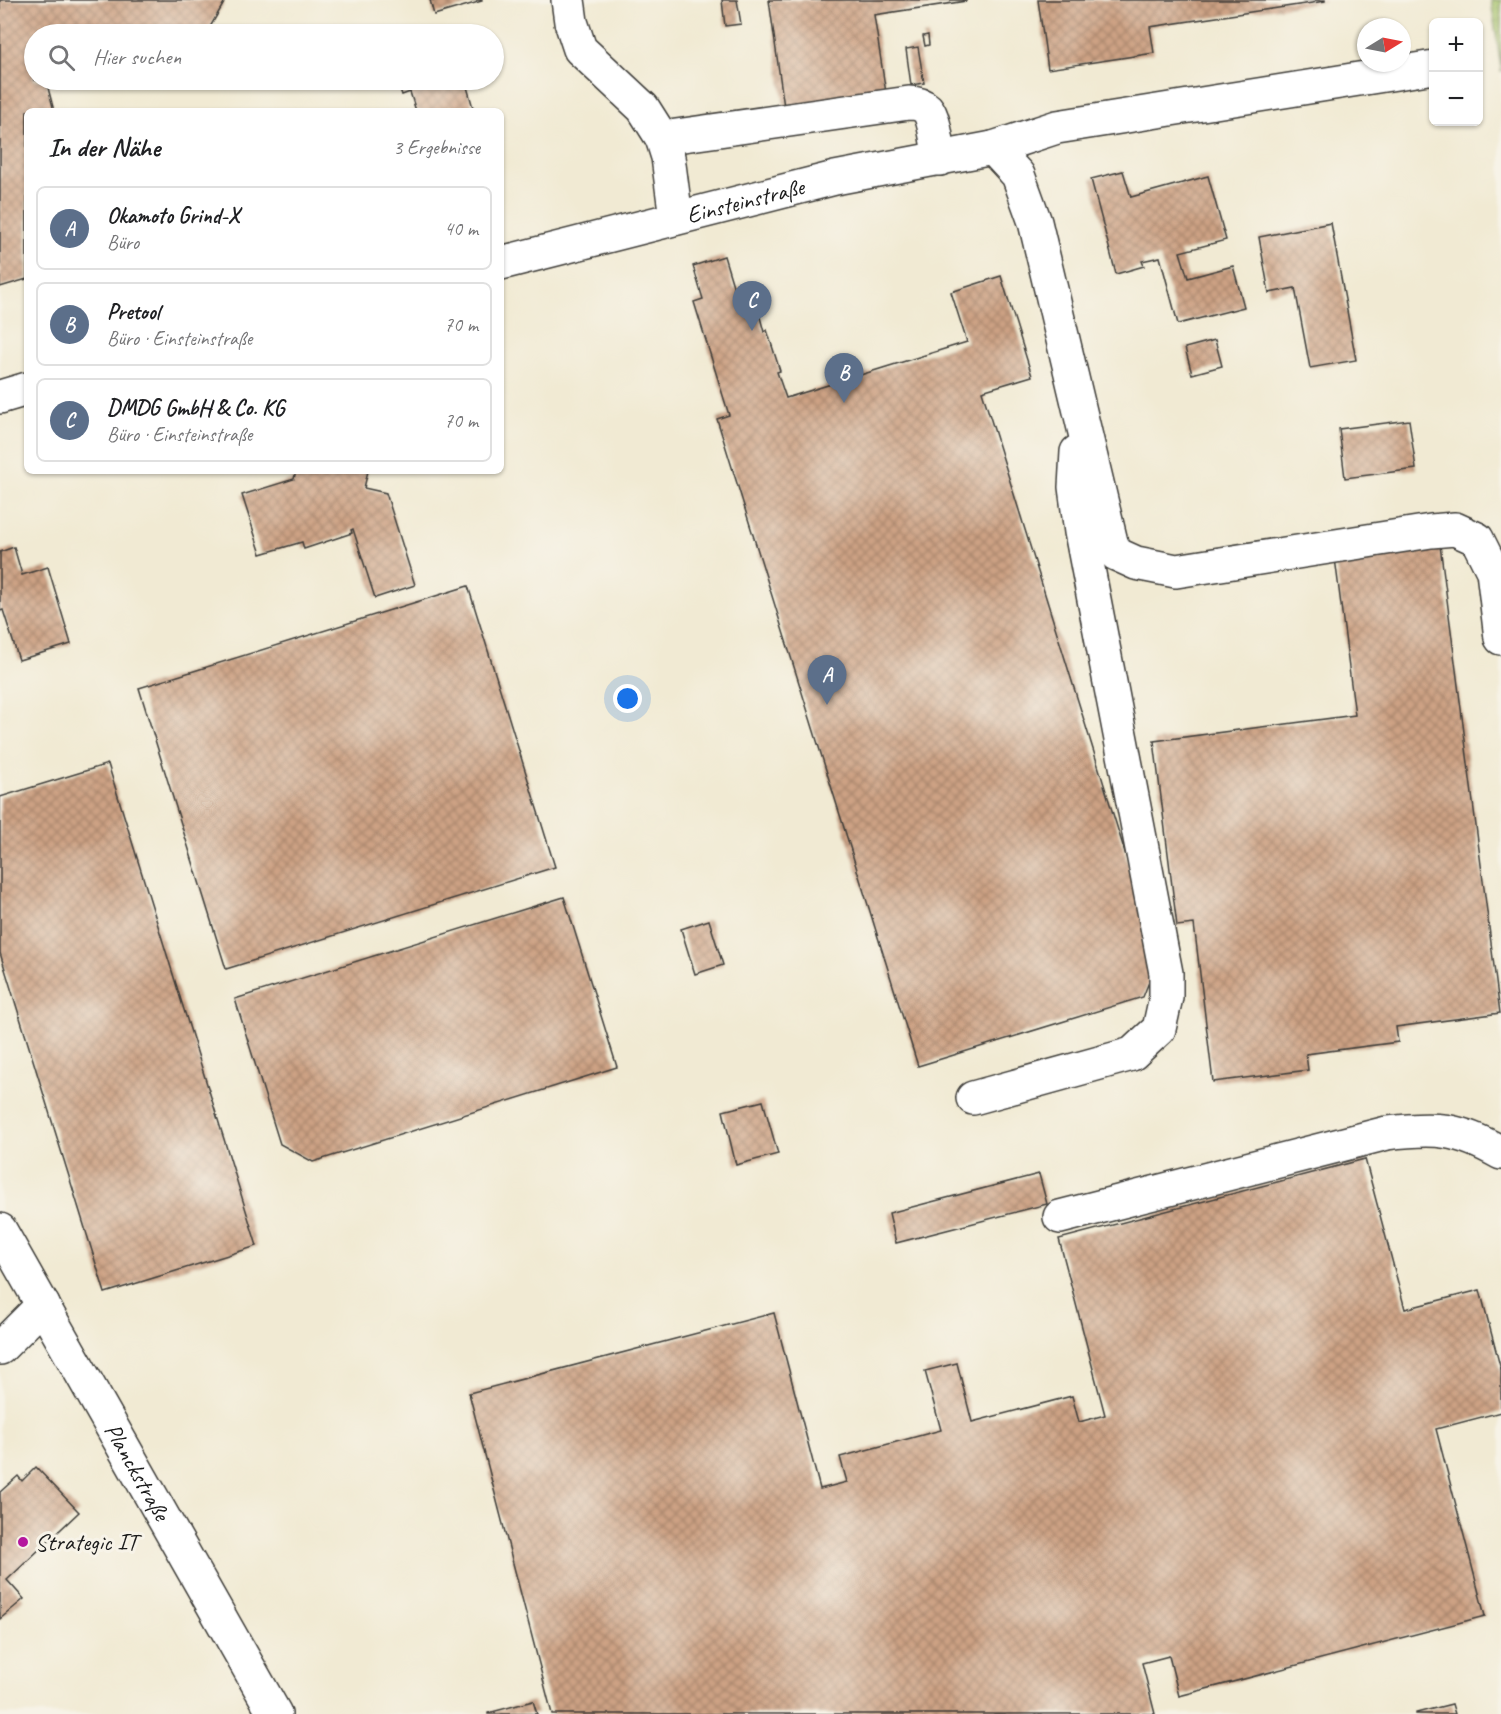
<!DOCTYPE html>
<html lang="de">
<head>
<meta charset="utf-8">
<style>
  body { margin:0; font-family:Caveat,sans-serif; background:#f2f2f2; color:#202124 }
  .controls { position:absolute; right:18px; top:18px; display:grid; overflow:hidden; border-radius:9px; box-shadow:0 2px 4px #0004 }
  .controls button { width:54px; height:54px; display:grid; place-items:center; padding:0; border:0; border-bottom:2px solid #e0e0e0; background:#fff; color:#202124; font:30px sans-serif }
  .compass { position:absolute; left:1357px; top:18px; width:54px; height:54px; border-radius:50%; background:#fff; box-shadow:0 2px 4px #0004; rotate:80deg }
  .you { position:absolute; left:628px; top:699px; width:21px; height:21px; margin:-15px; border:4px solid #fff; border-radius:50%; background:#1a73e8; box-shadow:0 0 0 9px #1a73e833 }
  .badge { display:grid; place-items:center; width:39px; height:39px; border-radius:50%; background:#111827; color:#fff; font-size:20px; font-weight:700 }
  .pin { position:absolute; translate:-50% -50px; filter:drop-shadow(0 2px 3px #0008) }
  .pin::after { content:''; position:absolute; top:32px; width:21px; height:18px; background:inherit; clip-path:polygon(0 0,100% 0,50% 100%) }
  .list { margin:0; padding:0; list-style:none }
  h2 { display:flex; justify-content:space-between; align-items:center; height:78px; margin:0; padding:0 24px; font-size:26px }
  h2 small { font-size:20px; font-weight:400; color:#757577 }
  .list li { display:grid; grid-template-columns:39px 1fr auto; gap:18px; align-items:center; box-sizing:border-box; height:84px; margin:0 12px 12px; padding:0 12px; border:2px solid #e0e0e0; border-radius:9px }
  .list b { display:block; font-size:22px; white-space:nowrap }
  .list p { margin:0; font-size:20px; white-space:nowrap; color:#757577 }
  .list em { font-size:20px; font-style:normal; color:#757577 }
  .icon { flex:none; width:33px; height:33px; fill:none; stroke:currentColor; stroke-width:2; stroke-linecap:round; stroke-linejoin:round }
  .map { position:relative; flex:none; width:1501px; height:1714px; overflow:hidden }
  .search { position:absolute; background:#fff; box-shadow:0 2px 4px #0004; left:24px; top:24px; width:480px; height:66px; display:flex; align-items:center; gap:15px; box-sizing:border-box; padding:0 21px; border-radius:33px; color:#757577; font-size:22px }
  .panel { position:absolute; background:#fff; box-shadow:0 2px 4px #0004; left:24px; top:108px; width:480px; height:366px; border-radius:9px }
  .map>svg:first-child { display:block }
</style>
</head>
<body>
<div class="map">
<svg width="1501" height="1714" viewBox="0 0 1501 1714">
  <defs>
    <pattern id="grass-dots" width="8" height="8" patternUnits="userSpaceOnUse" patternTransform="scale(1.5)"><rect width="8" height="8" fill="#a5c269"/><path d="M2 2h.1M6 6h.1" fill="none" stroke="#8da65a" stroke-width="1.8" stroke-linecap="round"/></pattern>
    <pattern id="building-cross-hatch" width="8" height="8" patternUnits="userSpaceOnUse" patternTransform="scale(1.5)"><rect width="8" height="8" fill="#cda284"/><path d="M0 0l8 8M0 8l8-8" fill="none" stroke="#a6836b"/></pattern>
  </defs>
  <rect width="100%" height="100%" fill="#f7f3e8"/>
  <filter id="ink" filterUnits="userSpaceOnUse"><feTurbulence type="fractalNoise" baseFrequency=".0167" numOctaves="2"/><feDisplacementMap in="SourceGraphic" scale="12" xChannelSelector="R" yChannelSelector="G"/><feConvolveMatrix kernelMatrix="1 2 1 2 8 2 1 2 1" color-interpolation-filters="sRGB"/></filter>
  <filter id="wash" filterUnits="userSpaceOnUse"><feTurbulence type="fractalNoise" baseFrequency=".008" numOctaves="4" result="noise"/><feDisplacementMap in="SourceGraphic" scale="24" xChannelSelector="R" yChannelSelector="G"/><feGaussianBlur stdDeviation="1.35" result="paint"/><feColorMatrix in="noise" values="0 0 0 0 0 0 0 0 0 0 0 0 0 0 0 0 0 1.4 0 .05"/><feComposite in="paint" operator="in"/></filter>
  <g filter="url(#wash)">
    <rect width="100%" height="100%" fill="#f1ead3"/>
    <path fill="url(#grass-dots)" stroke="#606f42" stroke-width="1.5" d="M1491,0H1501V72V69Z"/>
    <g id="blocks">
      <g fill="url(#building-cross-hatch)">
        <path d="M0,0H223L224,3L206,34H34V80H46L54,111H27V279L0,287Z"/>
        <path d="M430,0H482V1L434,15Z"/>
        <path d="M722,0H737L741,24L725,26Z"/>
        <path d="M769,0H966V1L874,15L886,93L784,107Z"/>
        <path d="M1038,0H1325V1L1150,27L1154,53L1048,69Z"/>
        <path d="M928,35L929,45L925,46L923,36Z"/>
        <path d="M918,47L924,83L911,85L906,49Z"/>
        <path d="M397,80H465L474,111H416L410,92L402,95Z"/>
        <path d="M1123,171L1131,197L1208,176L1226,240L1180,252L1188,278L1233,266L1244,307L1178,324L1160,257L1142,261L1144,266L1116,274L1091,179Z"/>
        <path d="M1331,223L1356,360L1310,368L1295,288L1269,293L1259,237Z"/>
        <path d="M724,256L734,289L751,284L764,332L767,330L780,371L777,372L786,398L967,342L951,292L1001,276L1032,376L982,391L1158,959L1143,997L918,1066L717,419L729,415L694,302L703,299L693,266Z"/>
        <path d="M1215,340L1222,366L1192,374L1185,348Z"/>
        <path d="M1409,420L1416,469L1345,478L1339,429Z"/>
        <path d="M296,471H368L364,488L386,493L415,585L375,598L353,529L351,530L352,533L304,549L302,542L261,554L242,495L294,479Z"/>
        <path d="M1440,545L1500,1013L1396,1027L1398,1042L1306,1054L1308,1070L1213,1082L1194,924L1177,926L1154,741L1355,715L1335,558Z"/>
        <path d="M14,547L22,575L48,567L71,644L19,660L3,610L0,611V552Z"/>
        <path d="M468,586L555,867L226,969L139,688Z"/>
        <path d="M108,764L257,1246L105,1293L0,953V797Z"/>
        <path d="M564,897L617,1067L313,1162L280,1144L235,999Z"/>
        <path d="M709,920L723,965L695,974L681,929Z"/>
        <path d="M763,1101L778,1154L736,1165L723,1111Z"/>
        <path d="M1365,1159L1405,1309L1480,1290L1501,1370V1412L1436,1429L1485,1616L1179,1696L1169,1656L1142,1663L1155,1714H552L469,1393L774,1313L820,1489L847,1482L840,1457L941,1430L925,1371L957,1363L972,1422L1072,1396L1079,1422L1105,1415L1059,1239Z"/>
        <path d="M1039,1174L1047,1204L896,1243L889,1213Z"/>
        <path d="M36,1467L79,1512L7,1580L24,1599L0,1619V1492L18,1476L22,1481Z"/>
        <path d="M533,1701L537,1714H488V1713Z"/>
        <path d="M1452,1704L1455,1714H1416V1713Z"/>
      </g>
    </g>
  </g>
  <g filter="url(#ink)">
    <use href="#blocks" fill-opacity="0" stroke="#3c3b37" stroke-width="1.5"/>
    <g fill="none" stroke-linecap="round" stroke-linejoin="round">
      <defs>
        <g id="minor">
          <path d="M568,0L571,22L580,49L643,108L662,138L668,157L676,218"/>
          <path d="M662,138L909,103C916,103 922,104 927,109C935,118 937,147 940,159"/>
          <path d="M993,148L1018,175L1035,222L1111,542L1116,554L1136,563L1176,571L1431,531L1455,529L1477,539L1493,571L1501,638"/>
          <path id="s1" d="M501,263L835,178L993,148L1057,127L1434,67"/>
          <path d="M0,397L27,389"/>
          <path d="M973,1098L1132,1054L1159,1029L1166,997V973L1081,532L1075,487L1077,452"/>
          <path d="M1060,1217L1387,1133C1435,1127 1458,1128 1501,1153"/>
          <path id="s2" d="M0,1230L275,1714"/>
          <path d="M0,1348L43,1305"/>
        </g>
      </defs>
      <use href="#minor" stroke="#3c3b37" stroke-width="36"/>
      <use href="#minor" stroke="#fff" stroke-width="33"/>
    </g>
  </g>
  <circle fill="#b5179e" stroke="#f7f3e8" stroke-width="2" cx="23" cy="1542" r="6"/>
  <g text-anchor="middle" stroke-width="6" stroke-linejoin="round" paint-order="stroke">
    <g font-size="24" fill="#1c1c1c" stroke="#f7f3e8">
      <text dy="8" stroke="none"><textPath href="#s1" startOffset="252">Einsteinstraße</textPath></text>
      <text dy="8" stroke="none"><textPath href="#s2" startOffset="278">Planckstraße</textPath></text>
    </g>
    <g font-size="24" fill="#1c1c1c" stroke="#f7f3e8" text-anchor="start">
      <text x="35" y="1550">Strategic IT</text>
    </g>
  </g>
</svg>
<div class="controls">
<button>+</button>
<button>−</button>
</div>
<svg class="compass" viewBox="-18 -18 36 36"><path d="M0-13l5 13h-10z" fill="#e53935"/><path d="M0 13l5-13h-10z" fill="#757577"/></svg>
<div class="you"></div>
<div class="pin badge" style="left:827px;top:705px;background:#5c6f8a">A</div>
<div class="pin badge" style="left:844px;top:403px;background:#5c6f8a">B</div>
<div class="pin badge" style="left:752px;top:331px;background:#5c6f8a">C</div>
<div class="search"><svg class="icon" aria-label="search" viewBox="0 0 24 24"><circle cx="10" cy="10" r="6"/><path d="M15 15l6 6"/></svg>Hier suchen</div>
<section class="panel">
<h2>In der Nähe<small>3 Ergebnisse</small></h2>
<ul class="list">
<li><span class="badge" style="background:#5c6f8a">A</span><div><b>Okamoto Grind-X</b><p>Büro</p></div><em>40 m</em></li>
<li><span class="badge" style="background:#5c6f8a">B</span><div><b>Pretool</b><p>Büro · Einsteinstraße</p></div><em>70 m</em></li>
<li><span class="badge" style="background:#5c6f8a">C</span><div><b>DMDG GmbH &amp; Co. KG</b><p>Büro · Einsteinstraße</p></div><em>70 m</em></li>
</ul>
</section>
</div>
</body>
</html>
